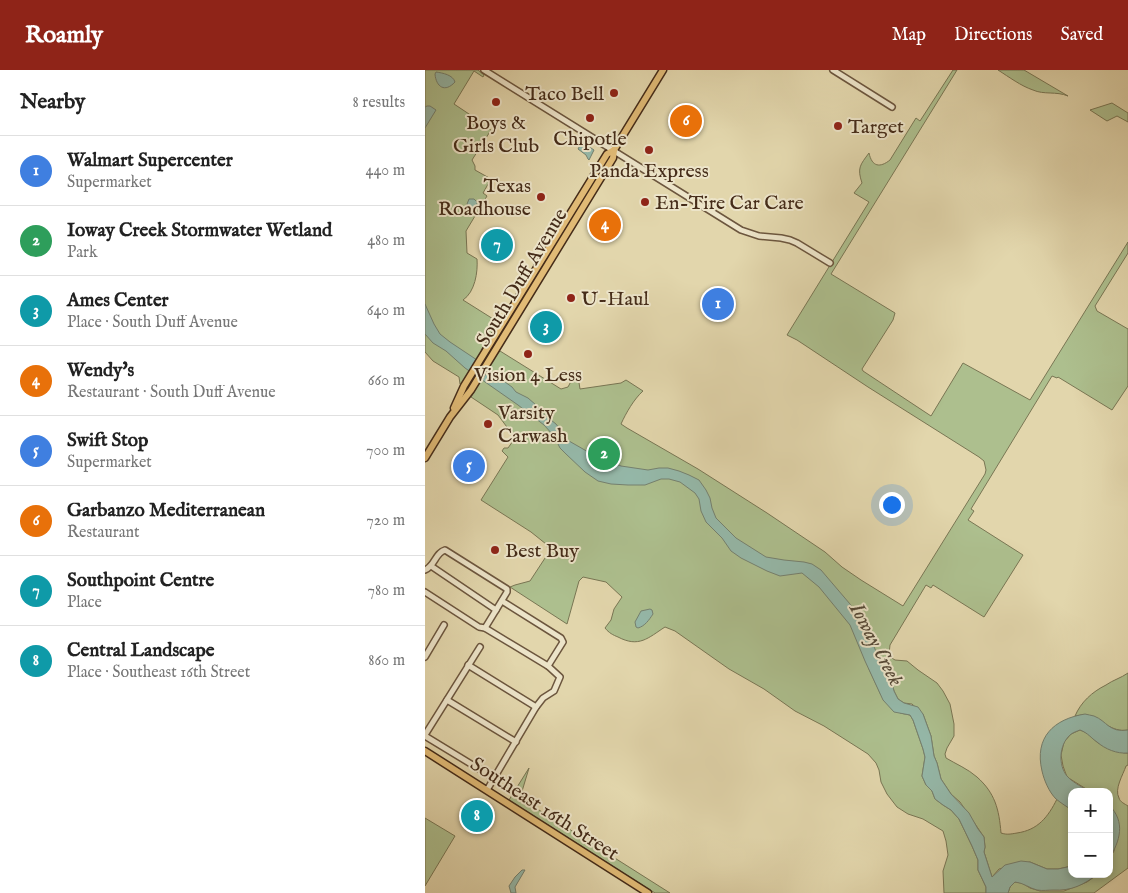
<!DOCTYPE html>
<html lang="en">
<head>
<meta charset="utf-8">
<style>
  body { margin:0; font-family:"IM FELL English",serif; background:#f6f6f6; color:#222 }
  .controls { position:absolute; right:15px; bottom:15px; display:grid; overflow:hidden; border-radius:10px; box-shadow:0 2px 8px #0003 }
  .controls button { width:45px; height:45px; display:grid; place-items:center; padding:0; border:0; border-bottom:1px solid #e0e0e0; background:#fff; color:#222; font:25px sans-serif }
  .you { position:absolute; left:466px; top:434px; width:18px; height:18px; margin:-12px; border:4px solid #fff; border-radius:50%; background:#1a73e8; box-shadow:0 0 0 8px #1a73e833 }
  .badge { display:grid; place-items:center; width:32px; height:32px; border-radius:50%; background:#8f2418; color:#fff; font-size:16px; font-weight:700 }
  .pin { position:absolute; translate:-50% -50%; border:2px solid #fff; box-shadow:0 1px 5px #0006 }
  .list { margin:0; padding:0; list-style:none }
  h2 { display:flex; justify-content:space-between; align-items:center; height:65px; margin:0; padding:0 20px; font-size:21px }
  h2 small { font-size:16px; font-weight:400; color:#767676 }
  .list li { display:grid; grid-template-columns:32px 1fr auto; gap:15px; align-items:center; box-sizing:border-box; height:70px; padding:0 20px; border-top:1px solid #e0e0e0 }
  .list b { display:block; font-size:19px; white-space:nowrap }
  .list p { margin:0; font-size:16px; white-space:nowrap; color:#767676 }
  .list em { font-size:16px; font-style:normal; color:#767676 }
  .map { position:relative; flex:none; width:703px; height:823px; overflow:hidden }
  header { display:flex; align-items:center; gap:30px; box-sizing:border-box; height:70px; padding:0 25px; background:#8f2418; color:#fff }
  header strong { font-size:24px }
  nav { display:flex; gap:28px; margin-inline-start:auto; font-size:18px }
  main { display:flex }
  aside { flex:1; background:#fff }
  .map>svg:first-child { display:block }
</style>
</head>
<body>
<header>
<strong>Roamly</strong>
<nav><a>Map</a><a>Directions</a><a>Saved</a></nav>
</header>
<main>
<aside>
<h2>Nearby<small>8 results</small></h2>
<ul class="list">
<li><span class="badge" style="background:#3f7fe0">1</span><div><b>Walmart Supercenter</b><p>Supermarket</p></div><em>440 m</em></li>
<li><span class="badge" style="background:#2e9e5b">2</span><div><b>Ioway Creek Stormwater Wetland</b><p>Park</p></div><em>480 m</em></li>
<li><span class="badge" style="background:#0f9aa8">3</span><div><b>Ames Center</b><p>Place · South Duff Avenue</p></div><em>640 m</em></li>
<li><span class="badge" style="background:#e8710a">4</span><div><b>Wendy's</b><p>Restaurant · South Duff Avenue</p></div><em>660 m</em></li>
<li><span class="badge" style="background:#3f7fe0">5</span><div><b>Swift Stop</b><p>Supermarket</p></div><em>700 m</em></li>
<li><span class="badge" style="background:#e8710a">6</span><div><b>Garbanzo Mediterranean</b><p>Restaurant</p></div><em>720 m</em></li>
<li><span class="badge" style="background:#0f9aa8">7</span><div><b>Southpoint Centre</b><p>Place</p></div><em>780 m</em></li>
<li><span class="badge" style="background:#0f9aa8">8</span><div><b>Central Landscape</b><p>Place · Southeast 16th Street</p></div><em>860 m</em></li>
</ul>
</aside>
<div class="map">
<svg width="703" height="823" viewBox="0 0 703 823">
  <rect width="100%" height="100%" fill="#e2d6ac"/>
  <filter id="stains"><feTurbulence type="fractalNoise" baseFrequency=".004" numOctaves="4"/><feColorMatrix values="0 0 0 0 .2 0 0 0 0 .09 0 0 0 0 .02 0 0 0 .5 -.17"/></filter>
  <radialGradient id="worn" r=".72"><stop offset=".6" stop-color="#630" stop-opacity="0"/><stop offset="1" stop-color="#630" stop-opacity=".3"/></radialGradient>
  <g fill="#adbf8e" stroke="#797654">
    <path d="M0,0H53L59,5L58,7L49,1L29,34L56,52L55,54L66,60L47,90L50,96V100L66,109L58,123L62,126L41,161L42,183L52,189C53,202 50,222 38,230L73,252L56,280L69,288L75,281L136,319L143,317L152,300L155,319L196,313L201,310L218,321C209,329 201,343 196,354L202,358L273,399L342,443L400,482L417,497L436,510L478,536L560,404L561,400L559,391L554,387L443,317L372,270L362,265L444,132L429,123L437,113C432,98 435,95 444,83C447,97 455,98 465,90L491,48L495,51L528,0H532L406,204L470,243L468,250L437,299L438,301L506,346L538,293L605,330L703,172V183L670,236L672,241L703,259V316L687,340L633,307L632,308L627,306L546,439L549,441L543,450L598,485L559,547L508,515L506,518L501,515L465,575L464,584L465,587L470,590L482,591L493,600L512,613L518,621L525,634L529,654V666L522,678L520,684L521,688C531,694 543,699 552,707C570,723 574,739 576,763C582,765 586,764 592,763C613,760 623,747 632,729L647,740V796L633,799H622L605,792L574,799L567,807L559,782L560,777L559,767L535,732L526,724L516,709L512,693L509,686L506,666L498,644L487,634L479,633L473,629L469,621L467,613L458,598L452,585L444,599L456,625L475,643L485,645L488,650L498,679L500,687L497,706L501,715L507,721L510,729L518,735L526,740L534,749L547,776L553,790V800L561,817V823H519L518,801L523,785L521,771L518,761L498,749L483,744L472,737L462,724L456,712L454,700L451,693L443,684L399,656L370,641L339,619L304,599L250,561L240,557C223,568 214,578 193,567C188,565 184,563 180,558L186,550L189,539L197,527L181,512L158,507L154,511L142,554L85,517L90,515L105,511L124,482L121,474L106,462L56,430L83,387L77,381L79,378H83L90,368L73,345L46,327L49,322L35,314L34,307L8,291L0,282Z"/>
    <path d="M573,0H599L643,26C631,21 619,25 608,20C596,16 584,7 573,0Z"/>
    <path d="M687,33L703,43V52L692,46L682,51L665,40Z"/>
    <path d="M703,603V660C687,663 676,649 662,645C658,644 653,646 650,646C656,632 667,622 681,615C688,610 696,608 703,603Z"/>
    <path d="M655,660L662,663L673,673L699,683H703V695L701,696C698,705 689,719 694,728C695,732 700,734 703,736V798L669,823H583L585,817L590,812L597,813L605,818L615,821H639L662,812L673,804H684V789L689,781L686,737L684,735V722H666L642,707L638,696L636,685L639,672L646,664Z"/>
    <path d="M104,698L95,728L245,823H230L84,730Z"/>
    <path d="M0,748L30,766L0,816Z"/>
  </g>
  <g fill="#95b9aa" stroke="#758170">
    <path d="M11,2C18,3 28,5 30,12C20,23 11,17 10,4Z"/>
    <path d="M2,36H5L11,40L0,58V37Z"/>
    <path d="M157,72L169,80L164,90L163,89L161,85L153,79Z"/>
    <path d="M44,129H49L52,132V138L49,142H44L42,134Z"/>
    <path d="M0,234L9,254L15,264L25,272L64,298L71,307L80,312L87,317L91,322L103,328L111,335L116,342L131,354L144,371L165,383L196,396L223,400L234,398H243L254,401L264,405L274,410L281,420L285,428L287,438L291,448L311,468L341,487L359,490L379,492L387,494L396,500L425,534L447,572L458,598L467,613L469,621L473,629L479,633L493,637L498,644L506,666L509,686L512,693L516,709L526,724L544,743L553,759L559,767L560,777L559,782L567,807L580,795L596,791L605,792L622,799H633L647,796V804H673C658,815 647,821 628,820C623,820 618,821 612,820C604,818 599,813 590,812L585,817L583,823H561V817L553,800V790L547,776L534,749L526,740L518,735L510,729L507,721L501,715L497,706L500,687L498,679L488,650L485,645L469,642L458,630L440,591L425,555L394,517L377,503L355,506L342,501L316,488L306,481L297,468L281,452L276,441L274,429L270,423L255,412L244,409H236L220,415H203L186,414L173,411L160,402L141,384L135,378L129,366L119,355L93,335L40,298L21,281L8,273L0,264Z"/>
    <path d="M225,539L227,540L228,544C224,550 220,556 213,558L211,557L210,552L216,541Z"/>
    <path d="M660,644C663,645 666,645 669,646C682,651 684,663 703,660V683C692,684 680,679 672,672C666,668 663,663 655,660C652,661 647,663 645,665C634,675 633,695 642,706C648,713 659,718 666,722H647V740C642,737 636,733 631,729C624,722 619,710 617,701C609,667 629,649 660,644Z"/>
    <path d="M684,735C701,752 695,771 684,789Z"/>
    <path d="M97,800H100L90,817L91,823H86L84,816L90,807Z"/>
  </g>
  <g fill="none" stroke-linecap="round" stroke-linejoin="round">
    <defs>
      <g id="minor">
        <path d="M59,0L316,160L334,166L356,168L365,170L372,173L405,193"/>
        <path d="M408,0L467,37"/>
        <path d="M6,496L71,540"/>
        <path d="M0,500C10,496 10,483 20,480L82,519V522L60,558"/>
        <path d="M0,522L54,557L60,558L123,596L135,607L129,621L118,628L111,637L62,720"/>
        <path d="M77,531L136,568L138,572L123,596"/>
        <path d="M0,587L19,555"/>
        <path d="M43,595L111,637"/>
        <path d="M22,630L91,672"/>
        <path d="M0,665L55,577"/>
        <path d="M0,666L69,708"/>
      </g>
      <g id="major">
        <path d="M29,338L39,316L182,84L189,80"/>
        <path d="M0,388L25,347L46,320L188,88L189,80L238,0"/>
        <path d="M0,681L223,823"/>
      </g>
    </defs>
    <use href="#minor" stroke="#6c563e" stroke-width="8"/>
    <use href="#major" stroke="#452c19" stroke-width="9"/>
    <use href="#minor" stroke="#ece4c9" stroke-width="5"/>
    <use href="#major" stroke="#e1bb76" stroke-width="6"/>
  </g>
  <g fill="#8f2418" stroke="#ece4c9" stroke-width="2">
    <circle cx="189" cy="23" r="5"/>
    <circle cx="71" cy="32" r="5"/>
    <circle cx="165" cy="48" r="5"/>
    <circle cx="413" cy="56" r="5"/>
    <circle cx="224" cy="80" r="5"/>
    <circle cx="116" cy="127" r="5"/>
    <circle cx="220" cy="132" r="5"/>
    <circle cx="146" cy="228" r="5"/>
    <circle cx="103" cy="284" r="5"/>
    <circle cx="63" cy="354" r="5"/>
    <circle cx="70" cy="480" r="5"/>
  </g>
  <g text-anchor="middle" stroke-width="4" stroke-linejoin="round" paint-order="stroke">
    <g font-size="20" fill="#452c19" stroke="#ece4c9" text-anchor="start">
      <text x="179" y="30" text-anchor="end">Taco Bell</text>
      <text x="71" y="59" text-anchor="middle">Boys &amp;<tspan x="71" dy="23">Girls Club</tspan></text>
      <text x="423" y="63">Target</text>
      <text x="165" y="75" text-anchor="middle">Chipotle</text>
      <text x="224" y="107" text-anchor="middle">Panda Express</text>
      <text x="106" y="122" text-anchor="end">Texas<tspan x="106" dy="23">Roadhouse</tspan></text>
      <text x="230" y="139">En-Tire Car Care</text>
      <text x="156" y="235">U-Haul</text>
      <text x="103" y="311" text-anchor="middle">Vision 4 Less</text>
      <text x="73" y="349">Varsity<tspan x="73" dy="23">Carwash</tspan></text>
      <text x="80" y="487">Best Buy</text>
    </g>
    <g font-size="20" fill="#452c19" stroke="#ece4c9">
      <text transform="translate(96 207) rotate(-59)" y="7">South Duff Avenue</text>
      <text transform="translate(120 738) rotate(33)" y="7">Southeast 16th Street</text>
    </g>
    <g font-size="21" font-style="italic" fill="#554836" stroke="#ece4c9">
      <text transform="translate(452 574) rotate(62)" y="7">Ioway Creek</text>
    </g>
  </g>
  <rect width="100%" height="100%" filter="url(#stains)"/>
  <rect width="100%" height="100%" fill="url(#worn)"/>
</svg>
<div class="controls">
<button>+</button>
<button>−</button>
</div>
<div class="you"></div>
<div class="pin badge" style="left:293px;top:234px;background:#3f7fe0">1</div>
<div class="pin badge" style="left:179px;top:384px;background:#2e9e5b">2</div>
<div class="pin badge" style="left:121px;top:257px;background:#0f9aa8">3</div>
<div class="pin badge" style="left:180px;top:155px;background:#e8710a">4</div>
<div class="pin badge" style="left:44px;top:396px;background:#3f7fe0">5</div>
<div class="pin badge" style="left:261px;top:51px;background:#e8710a">6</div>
<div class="pin badge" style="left:72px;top:175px;background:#0f9aa8">7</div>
<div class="pin badge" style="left:52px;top:746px;background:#0f9aa8">8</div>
</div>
</main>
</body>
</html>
